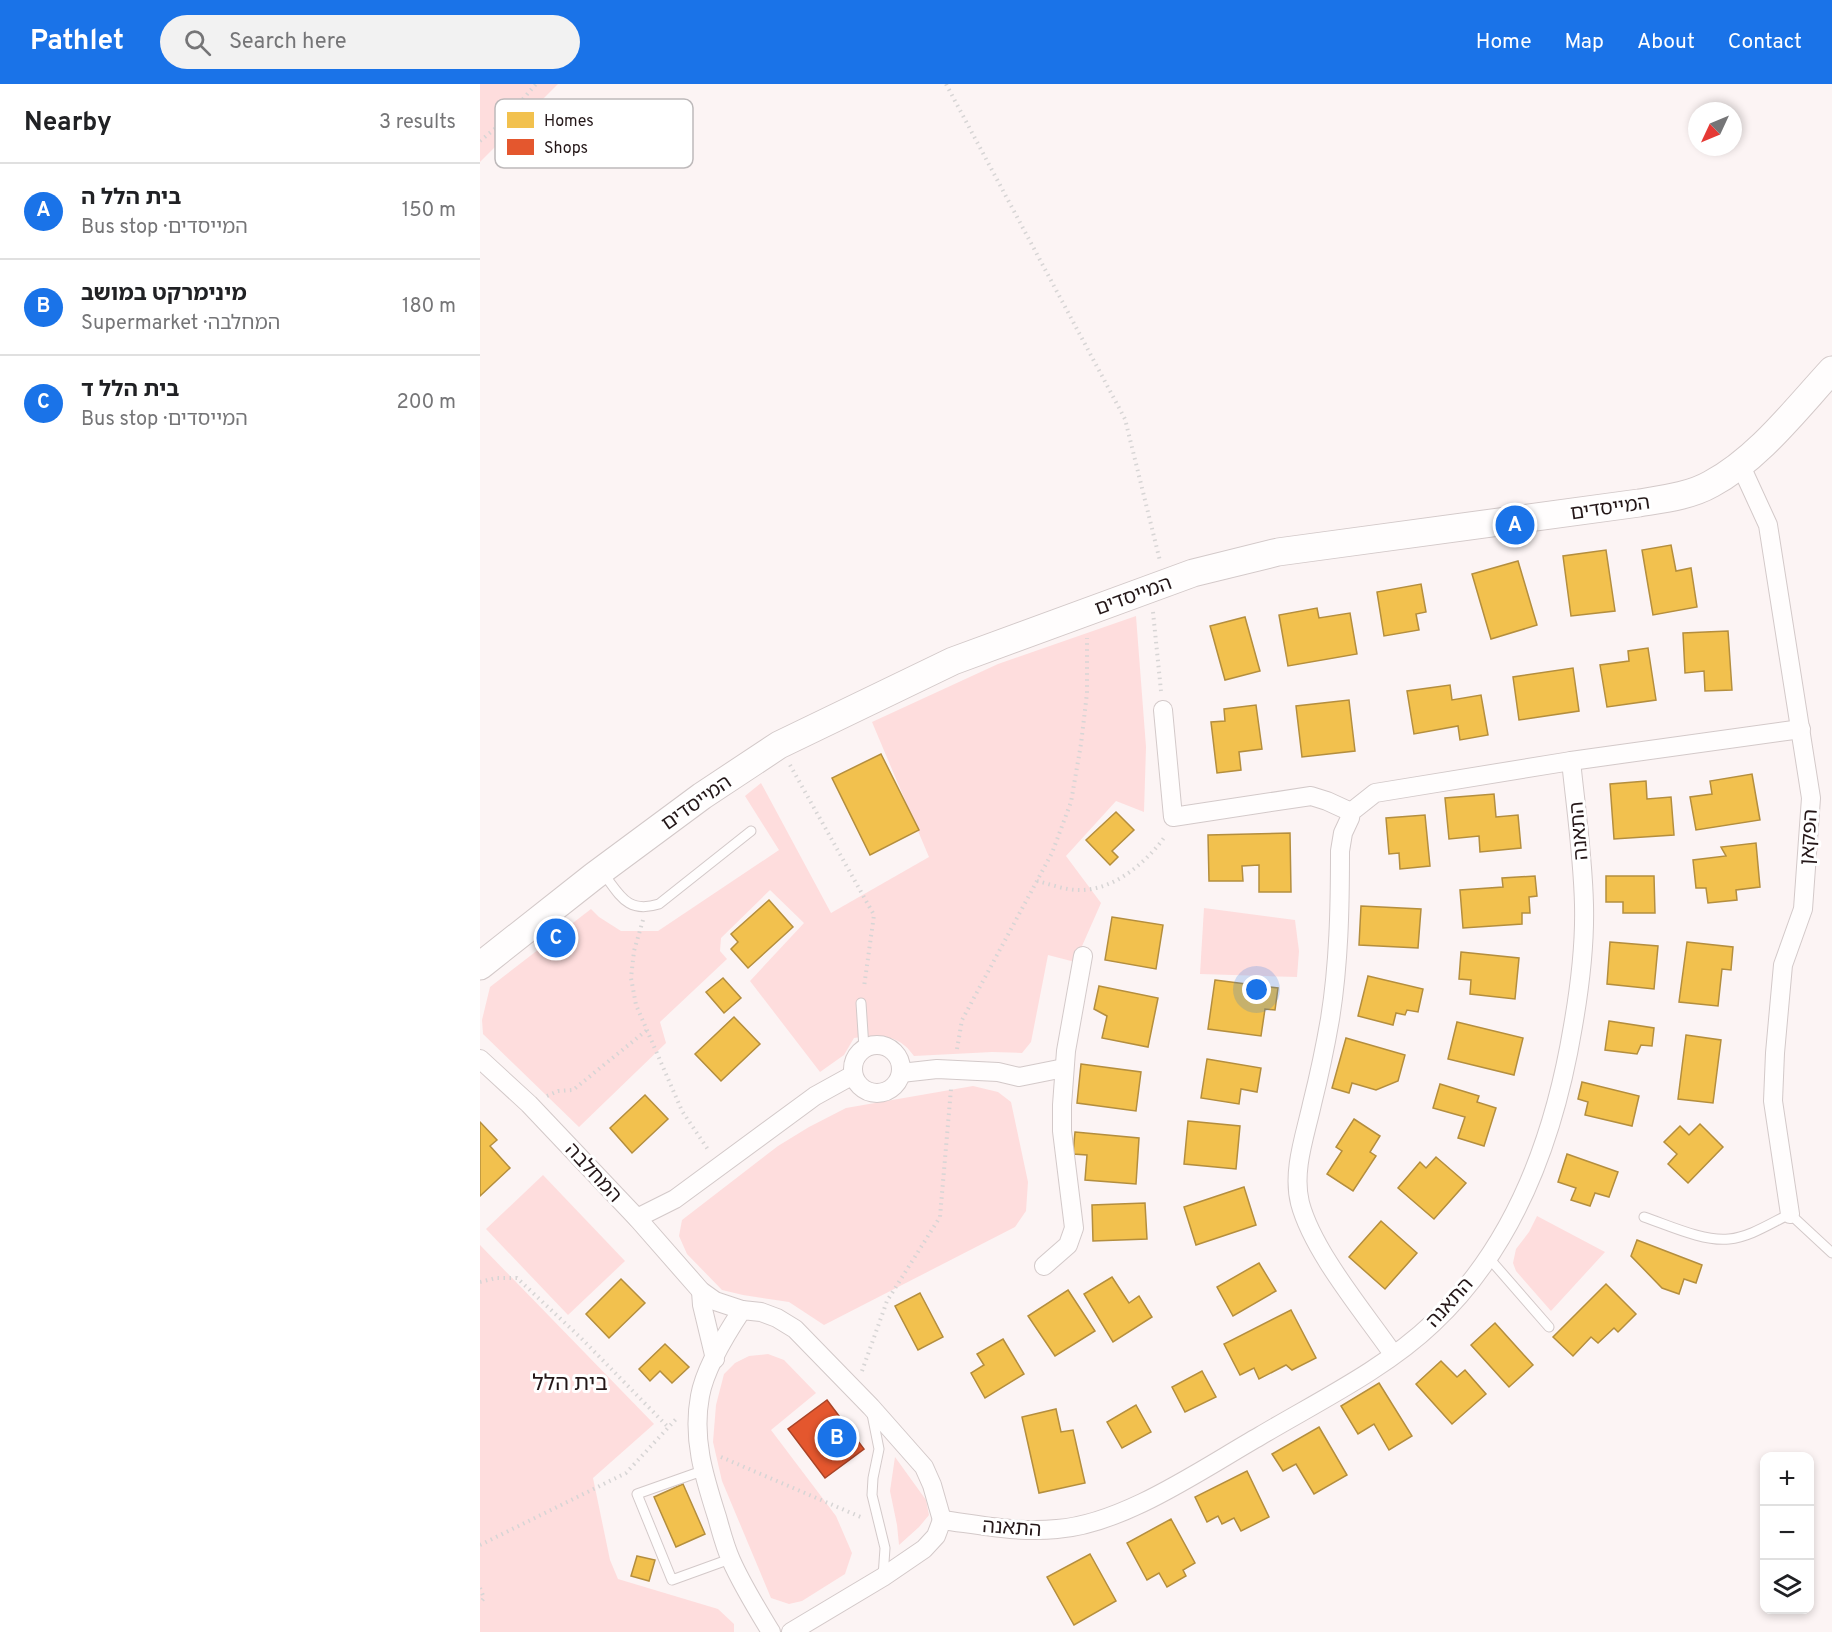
<!DOCTYPE html>
<html lang="en">
<head>
<meta charset="utf-8">
<style>
  body { margin:0; font-family:Overpass,"Noto Sans Hebrew",sans-serif; background:#f2f2f2; color:#202124 }
  .controls { position:absolute; right:18px; bottom:18px; display:grid; overflow:hidden; border-radius:12px; box-shadow:0 3px 9px #0003 }
  .controls button { width:54px; height:54px; display:grid; place-items:center; padding:0; border:0; border-bottom:2px solid #e0e0e0; background:#fff; color:#202124; font:30px sans-serif }
  .compass { position:absolute; left:1208px; top:18px; width:54px; height:54px; border-radius:50%; background:#fff; box-shadow:0 3px 9px #0003; rotate:226deg }
  .you { position:absolute; left:777px; top:906px; width:21px; height:21px; margin:-15px; border:4px solid #fff; border-radius:50%; background:#1a73e8; box-shadow:0 0 0 9px #1a73e833 }
  .badge { display:grid; place-items:center; width:39px; height:39px; border-radius:50%; background:#1a73e8; color:#fff; font-size:20px; font-weight:700 }
  .pin { position:absolute; translate:-50% -50%; border:3px solid #fff; box-shadow:0 2px 6px #0006 }
  .list { margin:0; padding:0; list-style:none }
  h2 { display:flex; justify-content:space-between; align-items:center; height:78px; margin:0; padding:0 24px; font-size:26px }
  h2 small { font-size:20px; font-weight:400; color:#757577 }
  .list li { display:grid; grid-template-columns:39px 1fr auto; gap:18px; align-items:center; box-sizing:border-box; height:96px; padding:0 24px; border-top:2px solid #e0e0e0 }
  .list b { display:block; font-size:22px; white-space:nowrap }
  .list p { margin:0; font-size:20px; white-space:nowrap; color:#757577 }
  .list em { font-size:20px; font-style:normal; color:#757577 }
  .icon { flex:none; width:33px; height:33px; fill:none; stroke:currentColor; stroke-width:2; stroke-linecap:round; stroke-linejoin:round }
  .map { position:relative; flex:none; width:1352px; height:1548px; overflow:hidden }
  header { display:flex; align-items:center; gap:36px; box-sizing:border-box; height:84px; padding:0 30px; background:#1a73e8; color:#fff }
  header strong { font-size:28px }
  nav { display:flex; gap:33px; margin-inline-start:auto; font-size:21px }
  .search { width:420px; height:54px; background:#f2f2f2; display:flex; align-items:center; gap:15px; box-sizing:border-box; padding:0 21px; border-radius:33px; color:#757577; font-size:22px }
  main { display:flex }
  aside { flex:1; background:#fff }
  .map>svg:first-child { display:block }
</style>
</head>
<body>
<header>
<strong>Pathlet</strong>
<div class="search"><svg class="icon" aria-label="search" viewBox="0 0 24 24"><circle cx="10" cy="10" r="6"/><path d="M15 15l6 6"/></svg>Search here</div>
<nav><a>Home</a><a>Map</a><a>About</a><a>Contact</a></nav>
</header>
<main>
<aside>
<h2>Nearby<small>3 results</small></h2>
<ul class="list">
<li><span class="badge">A</span><div><b>בית הלל ה</b><p>Bus stop · המייסדים</p></div><em>150 m</em></li>
<li><span class="badge">B</span><div><b>מינימרקט במושב</b><p>Supermarket · המחלבה</p></div><em>180 m</em></li>
<li><span class="badge">C</span><div><b>בית הלל ד</b><p>Bus stop · המייסדים</p></div><em>200 m</em></li>
</ul>
</aside>
<div class="map">
<svg width="1352" height="1548" viewBox="0 0 1352 1548">
  <rect width="100%" height="100%" fill="#fcf4f4"/>
  <g fill="#fedddd">
    <path d="M0,0H78L0,78Z"/>
    <path d="M656,532L666,663L664,728L636,717L586,772L621,819L595,878L568,871L551,958L542,969L512,968L434,972C418,949 399,951 374,954L364,971L340,988L270,897L324,839L290,806L241,854L240,867L247,875L180,938L186,959L99,1043L3,950L2,936L10,903L111,825L119,833L141,847H178L299,766L265,712L281,699L351,829L449,773L392,638L518,580Z"/>
    <path d="M724,824L815,836L819,867L817,893L720,890Z"/>
    <path d="M493,1002L518,1008L531,1018L548,1098L546,1127L535,1143L344,1241L309,1218L263,1211L242,1206L207,1170L199,1152L202,1136L298,1062L329,1043L366,1024Z"/>
    <path d="M63,1091L145,1177L88,1231L6,1145Z"/>
    <path d="M1057,1132L1125,1168L1071,1227L1036,1187L1033,1179L1036,1165L1049,1148Z"/>
    <path d="M0,1161L174,1340L113,1394L130,1476L138,1495L238,1525L254,1540V1548H0Z"/>
    <path d="M288,1270L304,1276L336,1309L291,1346L356,1432L372,1469L365,1490L322,1517L309,1520L291,1514L242,1397L233,1358L236,1321L244,1290L255,1279L269,1272Z"/>
    <path d="M415,1373L446,1416L449,1431L439,1443L419,1461L417,1441L410,1407Z"/>
  </g>
  <g fill="#f2c14e" stroke="#b48e3e" stroke-width="1.5">
    <path d="M1191,461L1196,487L1211,484L1217,523L1173,531L1162,466Z"/>
    <path d="M1126,466L1135,527L1091,532L1083,472Z"/>
    <path d="M1038,477L1057,541L1011,555L992,490Z"/>
    <path d="M941,500L946,528L936,530L939,546L904,552L897,508Z"/>
    <path d="M837,524L839,534L870,529L877,570L808,582L799,531Z"/>
    <path d="M765,533L780,587L745,596L730,542Z"/>
    <path d="M1248,547L1252,606L1225,607L1224,587L1205,589L1203,549Z"/>
    <path d="M1168,564L1176,616L1127,623L1120,581L1149,577L1148,567Z"/>
    <path d="M1093,584L1099,627L1039,636L1033,593Z"/>
    <path d="M970,601L972,616L1001,611L1008,651L980,656L978,642L934,650L927,607Z"/>
    <path d="M869,616L875,667L822,673L816,622Z"/>
    <path d="M776,621L782,665L759,668L761,686L737,689L731,638L745,637L744,625Z"/>
    <path d="M401,670L439,746L390,771L352,694Z"/>
    <path d="M1272,690L1280,736L1216,746L1210,713L1232,710L1230,697Z"/>
    <path d="M1166,697L1167,715L1191,713L1194,751L1134,755L1130,700Z"/>
    <path d="M1014,710L1016,733L1038,731L1041,764L1000,768L999,752L969,755L965,714Z"/>
    <path d="M636,728L654,746L632,767L638,773L630,781L606,756Z"/>
    <path d="M945,731L950,782L920,785L919,769L909,770L906,734Z"/>
    <path d="M810,749L811,808H779V781L762,782L763,797H729L728,751Z"/>
    <path d="M1276,759L1280,803L1256,806L1257,816L1228,819L1226,804H1216L1213,776L1246,772L1241,763Z"/>
    <path d="M1055,792L1057,812L1049,813L1050,829H1042V840L983,844L980,806L1023,803L1022,794Z"/>
    <path d="M1126,792H1174L1175,829H1143V818H1126Z"/>
    <path d="M289,816L313,843L268,884L251,865L258,858L251,850Z"/>
    <path d="M881,822L941,825L938,864L879,861Z"/>
    <path d="M632,833L683,841L676,885L625,876Z"/>
    <path d="M1130,858L1178,862L1174,905L1127,900Z"/>
    <path d="M1207,858L1253,863L1251,886L1242,885L1238,922L1199,918Z"/>
    <path d="M981,868L1039,874L1035,915L990,910L991,896L979,895Z"/>
    <path d="M888,892L943,905L938,928L927,926L925,931L916,929L913,941L878,932Z"/>
    <path d="M243,894L261,914L244,929L226,908Z"/>
    <path d="M735,896L798,904L795,926L785,925L781,952L728,945Z"/>
    <path d="M619,902L678,914L668,963L622,954L627,932L614,925Z"/>
    <path d="M254,933L280,960L241,997L215,970Z"/>
    <path d="M1129,937L1174,944L1172,962L1161,961L1157,970L1125,966Z"/>
    <path d="M977,938L1043,954L1034,991L968,975Z"/>
    <path d="M1206,951L1241,956L1233,1019L1198,1015Z"/>
    <path d="M866,954L925,971L918,997L896,1006L872,999L869,1009L852,1004Z"/>
    <path d="M727,975L781,984L777,1008L761,1005L759,1020L721,1014Z"/>
    <path d="M601,980L661,988L656,1027L597,1019Z"/>
    <path d="M1102,998L1159,1012L1152,1042L1105,1031L1108,1018L1098,1015Z"/>
    <path d="M960,1000L999,1012L997,1018L1016,1024L1004,1062L978,1054L985,1033L953,1024Z"/>
    <path d="M165,1011L188,1035L152,1069L130,1044Z"/>
    <path d="M874,1035L900,1052L890,1068L896,1072L873,1107L847,1090L862,1067L856,1063Z"/>
    <path d="M708,1037L760,1042L756,1085L704,1080Z"/>
    <path d="M0,1038L17,1056L10,1062L30,1084L0,1112Z"/>
    <path d="M1220,1040L1243,1063L1208,1099L1188,1080L1197,1070L1184,1058L1200,1042L1209,1051Z"/>
    <path d="M595,1048L659,1054L656,1100L605,1096L607,1071L593,1070Z"/>
    <path d="M1087,1070L1138,1088L1129,1113L1115,1109L1110,1122L1091,1116L1096,1104L1078,1098Z"/>
    <path d="M956,1073L986,1099L954,1135L918,1104L940,1078L946,1084Z"/>
    <path d="M764,1103L776,1141L716,1161L704,1123Z"/>
    <path d="M665,1119L667,1155L613,1157L612,1121Z"/>
    <path d="M901,1137L937,1169L905,1205L869,1173Z"/>
    <path d="M1157,1156L1222,1181L1216,1199L1204,1195L1199,1210L1182,1204L1151,1172Z"/>
    <path d="M779,1179L796,1207L753,1232L737,1203Z"/>
    <path d="M632,1193L649,1219L659,1212L672,1233L633,1258L604,1210Z"/>
    <path d="M141,1195L165,1219L129,1254L106,1230Z"/>
    <path d="M1126,1200L1156,1230L1138,1248L1134,1244L1118,1259L1111,1253L1093,1272L1073,1253Z"/>
    <path d="M588,1206L615,1247L575,1272L548,1232Z"/>
    <path d="M440,1209L463,1253L438,1266L415,1222Z"/>
    <path d="M811,1226L836,1274L812,1286L806,1281L779,1295L774,1284L760,1291L744,1260Z"/>
    <path d="M1015,1239L1053,1281L1029,1303L991,1261Z"/>
    <path d="M523,1255L544,1290L505,1314L491,1289L504,1281L497,1270Z"/>
    <path d="M185,1260L209,1283L192,1299L180,1287L170,1297L159,1285Z"/>
    <path d="M961,1277L977,1293L985,1286L1006,1310L972,1340L936,1300Z"/>
    <path d="M722,1287L736,1313L705,1328L692,1303Z"/>
    <path d="M899,1299L932,1352L909,1366L894,1340L878,1350L861,1322Z"/>
    <path d="M656,1321L671,1348L642,1364L627,1338Z"/>
    <path d="M576,1325L581,1348L593,1346L605,1399L559,1409L542,1333Z"/>
    <path d="M839,1343L867,1391L834,1410L816,1380L803,1387L792,1370Z"/>
    <path d="M767,1387L789,1433L761,1447L754,1434L742,1440L738,1432L727,1438L715,1413Z"/>
    <path d="M203,1400L225,1450L196,1463L174,1413Z"/>
    <path d="M691,1435L715,1479L703,1486L706,1492L687,1503L679,1489L667,1496L647,1459Z"/>
    <path d="M610,1470L636,1517L594,1541L567,1493Z"/>
    <path d="M157,1472L175,1476L169,1497L151,1492Z"/>
  </g>
  <path fill="#e4572e" stroke="#aa4427" stroke-width="1.5" d="M347,1316L384,1365L345,1394L308,1345Z"/>
  <g fill="none" stroke-linecap="round" stroke-linejoin="round">
    <defs>
      <g id="lane">
        <path d="M123,789C140,811 147,830 179,820L271,747"/>
        <path d="M381,919L384,964"/>
        <path d="M1164,1133C1188,1141 1224,1158 1249,1155C1270,1153 1291,1139 1310,1130L1352,1169"/>
        <path d="M1008,1173L1069,1243"/>
        <path d="M392,1330L399,1365L393,1394L392,1411L405,1464L403,1493"/>
        <path d="M222,1387L157,1410L192,1496L250,1475"/>
      </g>
      <g id="street">
        <path d="M1260,380L1288,441L1331,714L1323,825L1303,881L1295,969L1293,1017L1310,1130"/>
        <path d="M683,626L693,733L831,712L847,717L871,728"/>
        <circle cx="397" cy="985" r="24"/>
        <path d="M0,975L49,1020L157,1134L221,1207L235,1217L262,1226"/>
        <path d="M421,989L457,985L518,988L539,993L584,984"/>
        <path d="M157,1134L195,1115L335,1012L373,991"/>
        <path d="M564,1182L588,1161L594,1144L582,1047V1021L586,967L603,872"/>
        <path d="M221,1207L222,1221L235,1275"/>
        <path d="M913,1270C884,1228 833,1168 820,1119C812,1087 825,1052 832,1020C839,992 845,964 850,935C859,879 860,823 860,767L863,749L870,734L871,728L895,709L1091,677L1321,645"/>
        <path d="M462,1436C500,1441 538,1449 577,1445C644,1440 722,1385 780,1352C837,1318 905,1285 953,1239C1036,1161 1075,1051 1093,942C1100,902 1105,861 1104,821C1103,773 1096,725 1091,677"/>
        <path d="M291,1548C277,1525 262,1501 251,1476C245,1463 241,1447 237,1433C224,1392 212,1355 220,1312C225,1284 246,1250 262,1226L281,1228L297,1234L315,1245L391,1323L444,1383L452,1401L462,1436"/>
        <path d="M311,1548L403,1493L444,1465L456,1452L462,1436"/>
      </g>
      <path id="secondary" d="M0,882L114,792L222,712L299,661L473,577L713,489L798,468L1159,419C1183,415 1210,412 1231,400C1278,375 1316,325 1352,286"/>
    </defs>
    <use href="#lane" stroke="#d3c9c9" stroke-width="11"/>
    <use href="#street" stroke="#d3c9c9" stroke-width="20"/>
    <use href="#secondary" stroke="#d3c9c9" stroke-width="29"/>
    <g stroke="#d7d5d5" stroke-width="4" stroke-dasharray="1.5 4.5" stroke-linecap="butt">
      <path d="M466,0L645,335L680,477"/>
      <path d="M0,57L23,38L56,0"/>
      <path d="M673,528L681,607"/>
      <path d="M310,681L394,831L384,903"/>
      <path d="M557,797C570,800 585,806 598,806C634,807 667,778 686,751"/>
      <path d="M163,836L154,867L151,894L156,921L202,1027L229,1067"/>
      <path d="M477,965L482,936L572,769L591,718L601,660L607,609V554"/>
      <path d="M67,1012L78,1007L93,1006L167,946"/>
      <path d="M0,1198L16,1194H37L101,1254L188,1343"/>
      <path d="M382,1287L407,1217L460,1133L471,1005"/>
      <path d="M241,1373L383,1434"/>
      <path d="M0,1461L146,1389L198,1333"/>
      <path d="M0,1504L4,1514L0,1519"/>
    </g>
    <use href="#lane" stroke="#fffdfd" stroke-width="9"/>
    <use href="#street" stroke="#fffdfd" stroke-width="18"/>
    <use href="#secondary" stroke="#fffdfd" stroke-width="27"/>
  </g>
  <g text-anchor="middle" stroke-width="6" stroke-linejoin="round" paint-order="stroke">
    <g font-size="20" fill="#241718" stroke="#fff">
      <text transform="translate(1130 423) rotate(-8)" y="7">המייסדים</text>
      <text transform="translate(653 511) rotate(-20)" y="7">המייסדים</text>
      <text transform="translate(216 718) rotate(-35)" y="7">המייסדים</text>
      <text transform="translate(1098 747) rotate(-95)" y="7">התאנה</text>
      <text transform="translate(1328 753) rotate(-86)" y="7">הפקאן</text>
      <text transform="translate(114 1088) rotate(47)" y="7">המחלבה</text>
      <text transform="translate(969 1218) rotate(-48)" y="7">התאנה</text>
      <text transform="translate(532 1443) rotate(4)" y="7">התאנה</text>
    </g>
    <g font-size="22" fill="#241718" stroke="#fff">
      <text x="90" y="1306">בית הלל</text>
    </g>
  </g>
  <rect x="15" y="15" width="198" height="69" rx="9" fill="#fff" stroke="#bdb9ba" stroke-width="1.5"/>
  <rect x="27" y="28" width="27" height="16" fill="#f2c14e"/>
  <rect x="27" y="55" width="27" height="16" fill="#e4572e"/>
  <g font-size="16" fill="#241718">
    <text x="64" y="42">Homes</text>
    <text x="64" y="69">Shops</text>
  </g>
</svg>
<div class="controls">
<button>+</button>
<button>−</button>
<button><svg class="icon" aria-label="layers" viewBox="0 0 24 24"><path d="M12 4l9 5-9 5-9-5zM3 14l9 5 9-5"/></svg></button>
</div>
<svg class="compass" viewBox="-18 -18 36 36"><path d="M0-13l5 13h-10z" fill="#e53935"/><path d="M0 13l5-13h-10z" fill="#757577"/></svg>
<div class="you"></div>
<div class="pin badge" style="left:1035px;top:441px">A</div>
<div class="pin badge" style="left:357px;top:1354px">B</div>
<div class="pin badge" style="left:76px;top:854px">C</div>
</div>
</main>
</body>
</html>
